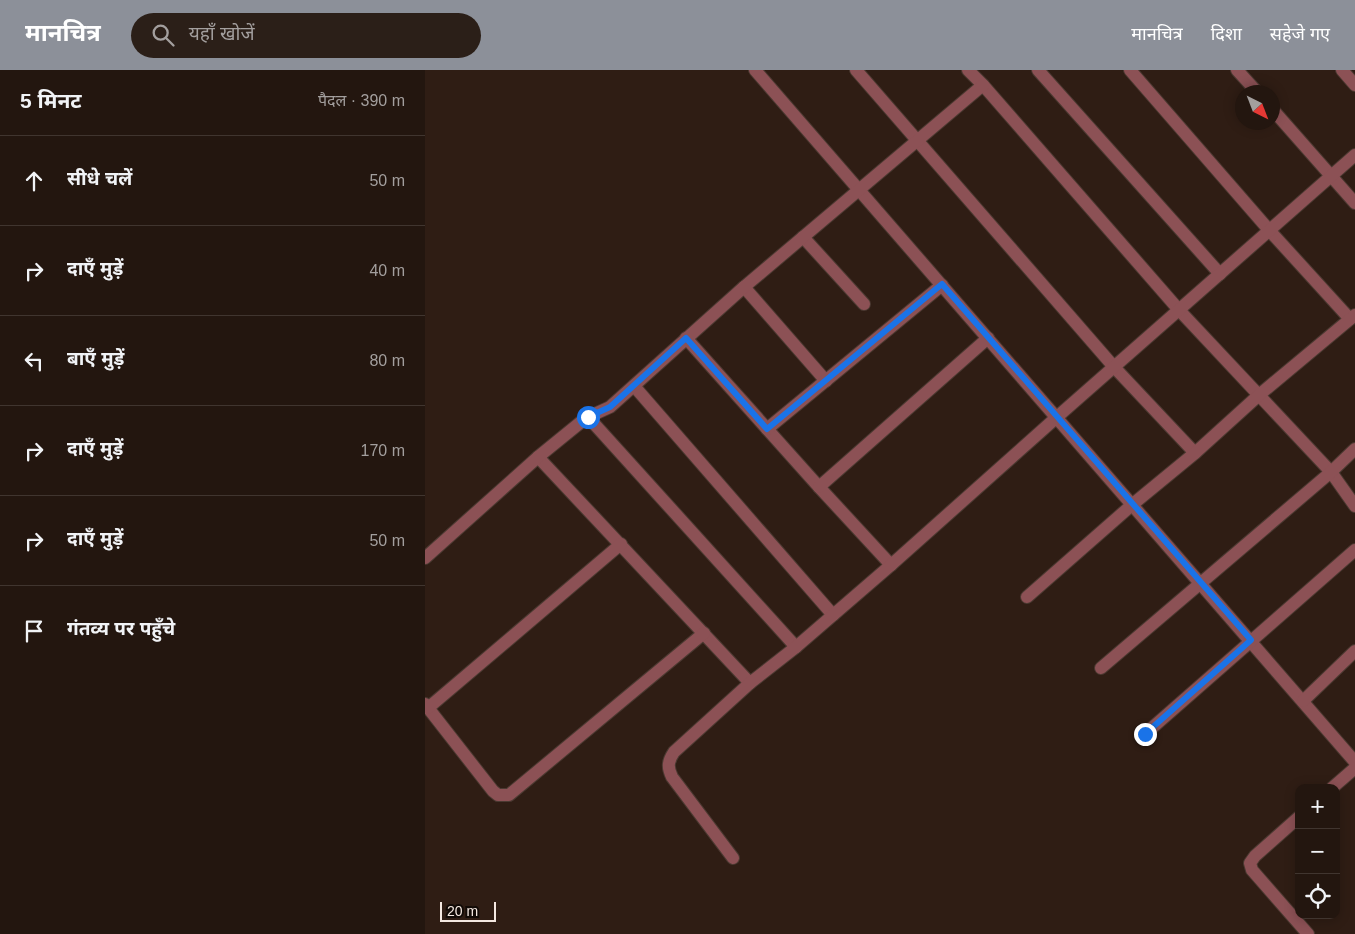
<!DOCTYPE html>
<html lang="hi">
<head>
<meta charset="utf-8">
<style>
  body { margin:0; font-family:Helvetica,"Noto Sans Devanagari",sans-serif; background:#2b1f18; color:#f1f3f6 }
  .controls { position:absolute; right:15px; bottom:15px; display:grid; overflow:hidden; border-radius:10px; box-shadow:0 2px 12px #0003 }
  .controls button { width:45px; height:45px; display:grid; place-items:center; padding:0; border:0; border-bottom:1px solid #40352f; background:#23160f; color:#f1f3f6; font:25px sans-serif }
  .compass { position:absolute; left:810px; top:15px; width:45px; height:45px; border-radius:50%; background:#23160f; box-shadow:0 2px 12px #0003; rotate:138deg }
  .scale { position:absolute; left:15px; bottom:12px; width:56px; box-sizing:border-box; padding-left:5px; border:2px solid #f4e8e1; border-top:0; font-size:14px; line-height:18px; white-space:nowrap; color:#f4e8e1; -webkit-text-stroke:4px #110a06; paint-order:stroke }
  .stop { position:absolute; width:15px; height:15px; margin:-11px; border:4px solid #1a73e8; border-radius:50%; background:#fff }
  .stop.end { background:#1a73e8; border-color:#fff; box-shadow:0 1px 5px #0008 }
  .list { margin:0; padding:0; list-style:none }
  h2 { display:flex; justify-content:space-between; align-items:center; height:65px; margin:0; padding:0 20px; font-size:21px }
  h2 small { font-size:16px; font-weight:400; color:#a39f9e }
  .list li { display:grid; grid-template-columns:32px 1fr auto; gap:15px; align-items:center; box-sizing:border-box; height:90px; padding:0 20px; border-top:1px solid #40352f }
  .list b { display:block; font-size:19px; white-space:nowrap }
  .list em { font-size:16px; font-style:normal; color:#a39f9e }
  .icon { flex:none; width:28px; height:28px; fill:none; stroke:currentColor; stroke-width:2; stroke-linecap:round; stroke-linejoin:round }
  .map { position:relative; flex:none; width:930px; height:864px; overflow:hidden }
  header { display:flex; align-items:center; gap:30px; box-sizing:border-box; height:70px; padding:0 25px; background:#8c9099; color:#fff }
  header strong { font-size:24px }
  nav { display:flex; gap:28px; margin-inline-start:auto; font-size:18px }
  .search { width:350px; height:45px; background:#2b1f18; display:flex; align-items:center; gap:12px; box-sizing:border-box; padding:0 18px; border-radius:28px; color:#a39f9e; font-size:19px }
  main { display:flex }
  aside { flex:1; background:#23160f }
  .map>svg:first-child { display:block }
</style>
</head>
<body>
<header>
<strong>मानचित्र</strong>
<div class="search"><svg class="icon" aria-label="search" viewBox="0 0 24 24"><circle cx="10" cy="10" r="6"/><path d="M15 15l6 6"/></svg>यहाँ खोजें</div>
<nav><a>मानचित्र</a><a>दिशा</a><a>सहेजे गए</a></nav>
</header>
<main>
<aside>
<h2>5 मिनट<small>पैदल · 390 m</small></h2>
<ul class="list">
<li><svg class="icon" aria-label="ahead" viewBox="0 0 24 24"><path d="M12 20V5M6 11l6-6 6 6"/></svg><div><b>सीधे चलें</b></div><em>50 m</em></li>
<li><svg class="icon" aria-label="right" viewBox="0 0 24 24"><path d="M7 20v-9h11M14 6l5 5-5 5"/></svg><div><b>दाएँ मुड़ें</b></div><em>40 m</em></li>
<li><svg class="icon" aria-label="left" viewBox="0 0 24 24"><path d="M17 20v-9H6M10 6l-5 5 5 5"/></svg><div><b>बाएँ मुड़ें</b></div><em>80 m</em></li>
<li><svg class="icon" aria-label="right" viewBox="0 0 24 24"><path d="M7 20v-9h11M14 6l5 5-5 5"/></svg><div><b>दाएँ मुड़ें</b></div><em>170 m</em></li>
<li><svg class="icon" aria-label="right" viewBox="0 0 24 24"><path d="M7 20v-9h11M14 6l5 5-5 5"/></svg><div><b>दाएँ मुड़ें</b></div><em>50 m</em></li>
<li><svg class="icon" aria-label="arrive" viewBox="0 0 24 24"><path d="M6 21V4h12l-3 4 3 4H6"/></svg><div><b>गंतव्य पर पहुँचे</b></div></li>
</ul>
</aside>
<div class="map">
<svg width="930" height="864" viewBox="0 0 930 864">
  <rect width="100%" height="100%" fill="#2f1d14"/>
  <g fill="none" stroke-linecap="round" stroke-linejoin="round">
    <defs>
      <g id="minor">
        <path d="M330,0L930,692"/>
        <path d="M431,0L689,297L770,383"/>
        <path d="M543,0L558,15L754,240L906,402L930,436"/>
        <path d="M613,0L795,204"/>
        <path d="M705,0L844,160L925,249"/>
        <path d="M812,0L832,22"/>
        <path d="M917,0L930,15"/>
        <path d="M848,40L930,133"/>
        <path d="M378,167L439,234"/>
        <path d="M319,217L401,311"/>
        <path d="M261,268L394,417L466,495"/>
        <path d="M209,316L408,545"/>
        <path d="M163,347L371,577"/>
        <path d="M342,359L517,215"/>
        <path d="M113,387L325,613"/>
        <path d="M394,417L563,268"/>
        <path d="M0,488L113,387L156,352L163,347L185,337L319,217L558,15"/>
        <path d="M602,527L708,434L770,383L834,325L930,245"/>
        <path d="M676,598L906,402L930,379"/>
        <path d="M878,631L930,581"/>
        <path d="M0,634L68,721L73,725H84L279,563"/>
        <path d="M3,638L196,474"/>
        <path d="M720,664L930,480"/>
        <path d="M907,718L930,698"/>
        <path d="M874,747L830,786L825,793L827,800L883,864"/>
        <path d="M308,788L247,707C242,697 243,691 249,682L325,613L371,577L466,495L632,347L930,85"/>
      </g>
    </defs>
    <use href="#minor" stroke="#4b3931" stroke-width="14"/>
    <use href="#minor" stroke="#8c5155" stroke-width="12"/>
  </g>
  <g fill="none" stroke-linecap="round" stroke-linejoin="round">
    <path stroke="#1a73e8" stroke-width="6" d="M163,347L185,337L261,268L342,359L517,214L826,570L720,664"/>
  </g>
</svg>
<div class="controls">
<button>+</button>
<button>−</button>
<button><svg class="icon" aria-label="locate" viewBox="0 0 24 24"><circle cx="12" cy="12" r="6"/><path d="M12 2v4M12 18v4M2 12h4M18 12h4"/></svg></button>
</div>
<svg class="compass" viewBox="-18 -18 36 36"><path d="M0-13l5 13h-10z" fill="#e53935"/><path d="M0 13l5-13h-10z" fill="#a39f9e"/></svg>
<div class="scale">20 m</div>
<div class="stop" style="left:163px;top:347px"></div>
<div class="stop end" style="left:720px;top:664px"></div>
</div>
</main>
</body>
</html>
